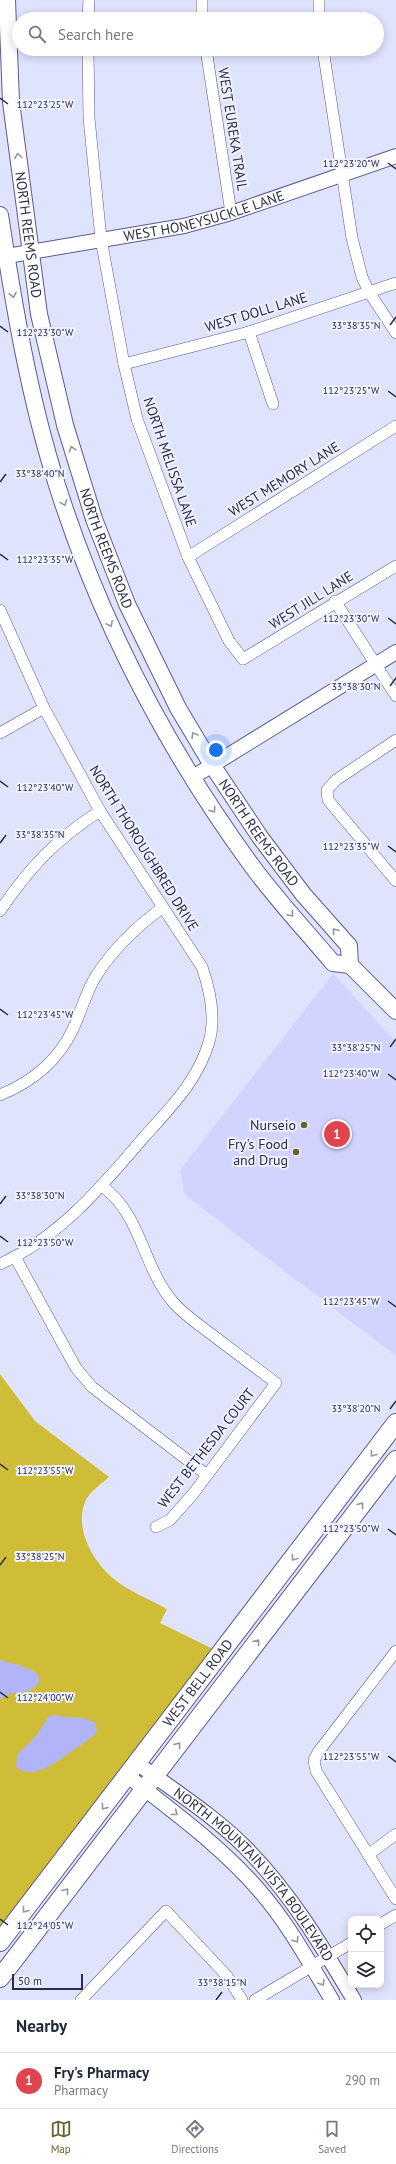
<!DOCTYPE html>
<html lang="en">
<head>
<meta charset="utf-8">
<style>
  body { margin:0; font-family:"PT Sans",sans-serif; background:#f6f6f7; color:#1f2937 }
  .controls { position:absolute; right:12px; bottom:12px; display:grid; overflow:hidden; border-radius:8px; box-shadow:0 2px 10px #0003 }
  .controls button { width:36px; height:36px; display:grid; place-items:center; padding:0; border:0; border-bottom:1px solid #e0e1e3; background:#fff; color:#1f2937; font:20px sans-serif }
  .scale { position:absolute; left:12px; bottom:10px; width:71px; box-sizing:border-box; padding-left:4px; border:2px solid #2c2d45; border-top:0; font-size:11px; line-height:14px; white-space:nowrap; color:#2c2d45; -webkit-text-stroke:3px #eff1fe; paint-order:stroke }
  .you { position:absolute; left:216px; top:750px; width:14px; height:14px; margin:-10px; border:3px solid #fff; border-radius:50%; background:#1a73e8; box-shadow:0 0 0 6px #1a73e833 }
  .badge { display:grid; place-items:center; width:26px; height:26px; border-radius:50%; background:#68612e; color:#fff; font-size:13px; font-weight:700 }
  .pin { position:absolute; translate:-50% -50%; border:2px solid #fff; box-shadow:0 1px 4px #0006 }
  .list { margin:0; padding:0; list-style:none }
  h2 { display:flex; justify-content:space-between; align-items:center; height:52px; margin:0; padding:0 16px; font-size:17px }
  h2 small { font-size:13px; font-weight:400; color:#747a83 }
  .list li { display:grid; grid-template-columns:26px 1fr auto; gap:12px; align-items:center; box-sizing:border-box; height:56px; padding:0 16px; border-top:1px solid #e0e1e3 }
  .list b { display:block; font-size:15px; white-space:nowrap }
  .list p { margin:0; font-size:13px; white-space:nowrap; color:#747a83 }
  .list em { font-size:13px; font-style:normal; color:#747a83 }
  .icon { flex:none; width:22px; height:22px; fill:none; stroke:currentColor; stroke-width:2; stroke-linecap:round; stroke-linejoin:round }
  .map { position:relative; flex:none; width:396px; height:2000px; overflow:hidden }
  .search { position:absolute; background:#fff; box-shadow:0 2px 10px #0003; left:12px; right:12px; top:12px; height:44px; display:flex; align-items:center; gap:10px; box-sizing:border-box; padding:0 14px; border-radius:22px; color:#747a83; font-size:15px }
  .sheet { height:108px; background:#fff }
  nav { display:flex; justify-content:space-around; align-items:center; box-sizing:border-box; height:56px; border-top:1px solid #e0e1e3; background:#fff; font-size:11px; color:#747a83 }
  nav a { display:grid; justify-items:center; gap:2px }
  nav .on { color:#68612e }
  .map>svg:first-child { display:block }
</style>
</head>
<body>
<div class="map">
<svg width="396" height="2000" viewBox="0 0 396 2000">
  <rect width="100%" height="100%" fill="#e0e3fc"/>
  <path fill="#d1d4fe" d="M333,974L396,1042V1356L185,1195L180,1170Z"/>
  <path fill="#cfbd37" d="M0,1374L35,1421L109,1477C101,1484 89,1492 85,1502C74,1530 94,1563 115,1580C130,1592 151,1600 167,1609L160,1623L213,1649L0,1928Z"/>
  <g fill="#b1b5f7">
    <path d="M0,1660L22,1666L37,1673L40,1681C29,1699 12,1687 0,1700Z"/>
    <path d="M56,1715C70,1720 82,1714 95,1723L97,1731C92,1739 83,1743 75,1749C61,1758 34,1783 16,1767L17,1755L36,1736L49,1716Z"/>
  </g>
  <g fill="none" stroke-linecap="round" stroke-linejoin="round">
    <defs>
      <g id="minor">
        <path d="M202,0V19"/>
        <path d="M319,0V19"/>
        <path d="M88,19L89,0"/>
        <path d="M88,49L89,118L101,239L124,364L137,419L188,557L229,641L243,659L396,566"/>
        <path d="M206,49L231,213"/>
        <path d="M323,49L352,238L362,277L369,292L396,333"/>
        <path d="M249,332L273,404"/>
        <path d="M124,364L249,332L396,283"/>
        <path d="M188,557L396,426"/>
        <path d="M335,601L396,696"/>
        <path d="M0,610L44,708L100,811L202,967C210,990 216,1018 209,1042C198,1080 171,1107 145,1136C103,1185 60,1237 0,1264"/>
        <path d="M0,733L44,708"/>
        <path d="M396,740L336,780L327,790L328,800L396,881"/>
        <path d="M0,911C29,868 56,839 100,811"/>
        <path d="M0,1095C32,1082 58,1061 73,1029C81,1012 86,992 96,976C114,948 136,927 162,908"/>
        <path d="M102,1186C142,1215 142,1266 173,1302C185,1316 201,1326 215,1337C236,1353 256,1368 276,1383L193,1494L170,1520L156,1527"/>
        <path d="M15,1257L76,1368L92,1387L207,1475"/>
        <path d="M396,1651L319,1751L314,1760L316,1771L396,1899"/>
        <path d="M368,1855L396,1834"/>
        <path d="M381,1924L396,1915"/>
        <path d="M81,2000L166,1911L227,1976L242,2000"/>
        <path d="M255,2000L351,1943"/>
      </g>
      <g id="tertiary">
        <path id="s1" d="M7,256L184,226L231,213L396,156"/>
        <path d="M193,777L396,652"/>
        <path id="s2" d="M137,1763C173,1790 213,1815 245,1847C290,1892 322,1946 354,2000"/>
        <path d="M128,1776C173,1812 220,1845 258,1889C288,1923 309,1962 332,2000"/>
      </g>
      <g id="secondary">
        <path id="s3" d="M7,0L11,102L39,314L65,425L94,519L127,604L178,708L212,765L260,837L303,894L349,946L350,965"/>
        <path d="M0,215C14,306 29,397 57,485C100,621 168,751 252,866C277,900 306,931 333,963L350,965L396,1011"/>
      </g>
      <g id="primary">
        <path id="s4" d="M0,1942L396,1423"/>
        <path d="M0,1978L396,1460"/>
      </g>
    </defs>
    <use href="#minor" stroke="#5a5c92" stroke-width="12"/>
    <use href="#tertiary" stroke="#5a5c92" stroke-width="16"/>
    <use href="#secondary" stroke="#5a5c92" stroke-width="18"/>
    <use href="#primary" stroke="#5a5c92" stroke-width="20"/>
    <use href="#minor" stroke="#fff" stroke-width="11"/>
    <use href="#tertiary" stroke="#fff" stroke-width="14"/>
    <use href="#secondary" stroke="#fff" stroke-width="16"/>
    <use href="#primary" stroke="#fff" stroke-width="18"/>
  </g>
  <defs><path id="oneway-chevron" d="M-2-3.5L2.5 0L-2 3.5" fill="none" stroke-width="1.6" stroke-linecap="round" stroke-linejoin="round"/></defs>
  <g stroke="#9696a2">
    <use href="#oneway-chevron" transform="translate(18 156) rotate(-97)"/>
    <use href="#oneway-chevron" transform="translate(13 295) rotate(80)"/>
    <use href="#oneway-chevron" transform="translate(72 449) rotate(-107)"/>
    <use href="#oneway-chevron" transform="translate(64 503) rotate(70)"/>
    <use href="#oneway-chevron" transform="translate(110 624) rotate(64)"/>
    <use href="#oneway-chevron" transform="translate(194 735) rotate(-121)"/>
    <use href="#oneway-chevron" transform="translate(213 810) rotate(56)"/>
    <use href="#oneway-chevron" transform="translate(291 914) rotate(50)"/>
    <use href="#oneway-chevron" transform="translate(335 931) rotate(-131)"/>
    <use href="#oneway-chevron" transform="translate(373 1454) rotate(127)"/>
    <use href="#oneway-chevron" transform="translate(361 1505) rotate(-53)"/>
    <use href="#oneway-chevron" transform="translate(294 1558) rotate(127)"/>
    <use href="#oneway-chevron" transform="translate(257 1642) rotate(-53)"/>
    <use href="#oneway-chevron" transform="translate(178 1745) rotate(-53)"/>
    <use href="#oneway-chevron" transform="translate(104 1807) rotate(127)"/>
    <use href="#oneway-chevron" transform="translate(175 1813) rotate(38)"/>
    <use href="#oneway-chevron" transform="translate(66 1891) rotate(-53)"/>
    <use href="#oneway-chevron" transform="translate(25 1910) rotate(128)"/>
    <use href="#oneway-chevron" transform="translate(296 1940) rotate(57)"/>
    <use href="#oneway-chevron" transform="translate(322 1983) rotate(58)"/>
  </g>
  <path fill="none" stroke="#2c2d45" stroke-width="1.5" d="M0,98L8,104M388,163L396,169M390,325L396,317M0,326L8,332M388,391L396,397M0,482L6,474M0,554L8,560M388,618L396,624M390,686L396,678M0,781L8,787M0,843L6,835M388,846L396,852M0,1009L8,1015M390,1047L396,1039M388,1074L396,1080M0,1204L6,1196M0,1236L8,1242M388,1301L396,1307M390,1409L396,1401M0,1464L8,1470M388,1529L396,1535M0,1565L6,1557M0,1692L8,1698M388,1756L396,1762M0,1919L8,1925M216,2000L222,1992"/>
  <g fill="#68612e" stroke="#eff1fe" stroke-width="1.5">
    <circle cx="304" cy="1125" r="4"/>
    <circle cx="296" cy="1152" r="4"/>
  </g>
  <g text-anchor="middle" stroke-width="4" stroke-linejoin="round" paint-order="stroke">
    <g font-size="14" fill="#2c2d45" stroke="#eff1fe">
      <text transform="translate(233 129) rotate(81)" y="5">WEST EUREKA TRAIL</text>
      <text dy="5" stroke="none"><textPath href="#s1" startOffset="201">WEST HONEYSUCKLE LANE</textPath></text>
      <text dy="5" stroke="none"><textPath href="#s3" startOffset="236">NORTH REEMS ROAD</textPath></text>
      <text transform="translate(256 312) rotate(-17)" y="5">WEST DOLL LANE</text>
      <text transform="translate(170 462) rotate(71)" y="5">NORTH MELISSA LANE</text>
      <text transform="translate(284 479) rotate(-32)" y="5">WEST MEMORY LANE</text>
      <text dy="5" stroke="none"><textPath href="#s3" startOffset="560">NORTH REEMS ROAD</textPath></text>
      <text transform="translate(311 600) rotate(-32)" y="5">WEST JILL LANE</text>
      <text dy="5" stroke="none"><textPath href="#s3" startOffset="884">NORTH REEMS ROAD</textPath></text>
      <text transform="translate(144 848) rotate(58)" y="5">NORTH THOROUGHBRED DRIVE</text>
      <text transform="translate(206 1448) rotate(-52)" y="5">WEST BETHESDA COURT</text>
      <text dy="5" stroke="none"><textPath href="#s4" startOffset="326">WEST BELL ROAD</textPath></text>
      <text dy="5" stroke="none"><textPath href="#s2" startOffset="163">NORTH MOUNTAIN VISTA BOULEVARD</textPath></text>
    </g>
    <g font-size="14" fill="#2c2d45" stroke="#eff1fe" text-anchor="end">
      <text x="296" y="1130">Nurseio</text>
      <text x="288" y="1149">Fry's Food<tspan x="288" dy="16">and Drug</tspan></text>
    </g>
  </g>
  <g font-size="10" text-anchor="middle" fill="#2c2d45" stroke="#eff1fe" stroke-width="4" stroke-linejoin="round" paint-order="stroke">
    <text x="45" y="108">112°23'25"W</text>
    <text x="351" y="167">112°23'20"W</text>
    <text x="356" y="329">33°38'35"N</text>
    <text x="45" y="336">112°23'30"W</text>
    <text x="351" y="394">112°23'25"W</text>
    <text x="40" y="477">33°38'40"N</text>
    <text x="45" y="563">112°23'35"W</text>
    <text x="351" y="622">112°23'30"W</text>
    <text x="356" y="690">33°38'30"N</text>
    <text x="45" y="791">112°23'40"W</text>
    <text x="40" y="838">33°38'35"N</text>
    <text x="351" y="850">112°23'35"W</text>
    <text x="45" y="1018">112°23'45"W</text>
    <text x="356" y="1051">33°38'25"N</text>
    <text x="351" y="1077">112°23'40"W</text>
    <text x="40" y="1199">33°38'30"N</text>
    <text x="45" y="1246">112°23'50"W</text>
    <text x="351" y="1305">112°23'45"W</text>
    <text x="356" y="1412">33°38'20"N</text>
    <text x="45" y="1474">112°23'55"W</text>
    <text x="351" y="1532">112°23'50"W</text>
    <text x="40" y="1560">33°38'25"N</text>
    <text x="45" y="1701">112°24'00"W</text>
    <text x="351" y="1760">112°23'55"W</text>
    <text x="45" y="1929">112°24'05"W</text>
    <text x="222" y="1986">33°38'15"N</text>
  </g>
</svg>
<div class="controls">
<button><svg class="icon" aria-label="locate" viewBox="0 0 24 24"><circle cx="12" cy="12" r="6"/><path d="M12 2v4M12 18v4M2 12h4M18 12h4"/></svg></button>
<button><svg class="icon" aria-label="layers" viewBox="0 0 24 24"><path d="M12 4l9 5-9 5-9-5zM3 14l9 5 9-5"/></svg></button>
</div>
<div class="scale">50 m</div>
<div class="you"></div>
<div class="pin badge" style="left:337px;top:1134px;background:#e0444e">1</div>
<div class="search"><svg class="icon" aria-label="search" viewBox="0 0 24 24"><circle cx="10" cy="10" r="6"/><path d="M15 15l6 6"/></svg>Search here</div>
</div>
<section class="sheet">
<h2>Nearby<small></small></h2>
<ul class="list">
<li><span class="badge" style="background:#e0444e">1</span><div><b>Fry's Pharmacy</b><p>Pharmacy</p></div><em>290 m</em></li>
</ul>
</section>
<nav>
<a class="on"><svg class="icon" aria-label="map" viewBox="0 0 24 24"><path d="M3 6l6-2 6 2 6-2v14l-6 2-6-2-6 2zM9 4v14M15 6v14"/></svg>Map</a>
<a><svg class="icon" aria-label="directions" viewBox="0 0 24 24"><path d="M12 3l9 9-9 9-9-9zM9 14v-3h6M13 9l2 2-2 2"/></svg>Directions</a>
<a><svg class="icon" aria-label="saved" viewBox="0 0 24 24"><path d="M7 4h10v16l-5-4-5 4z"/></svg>Saved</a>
</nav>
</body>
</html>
